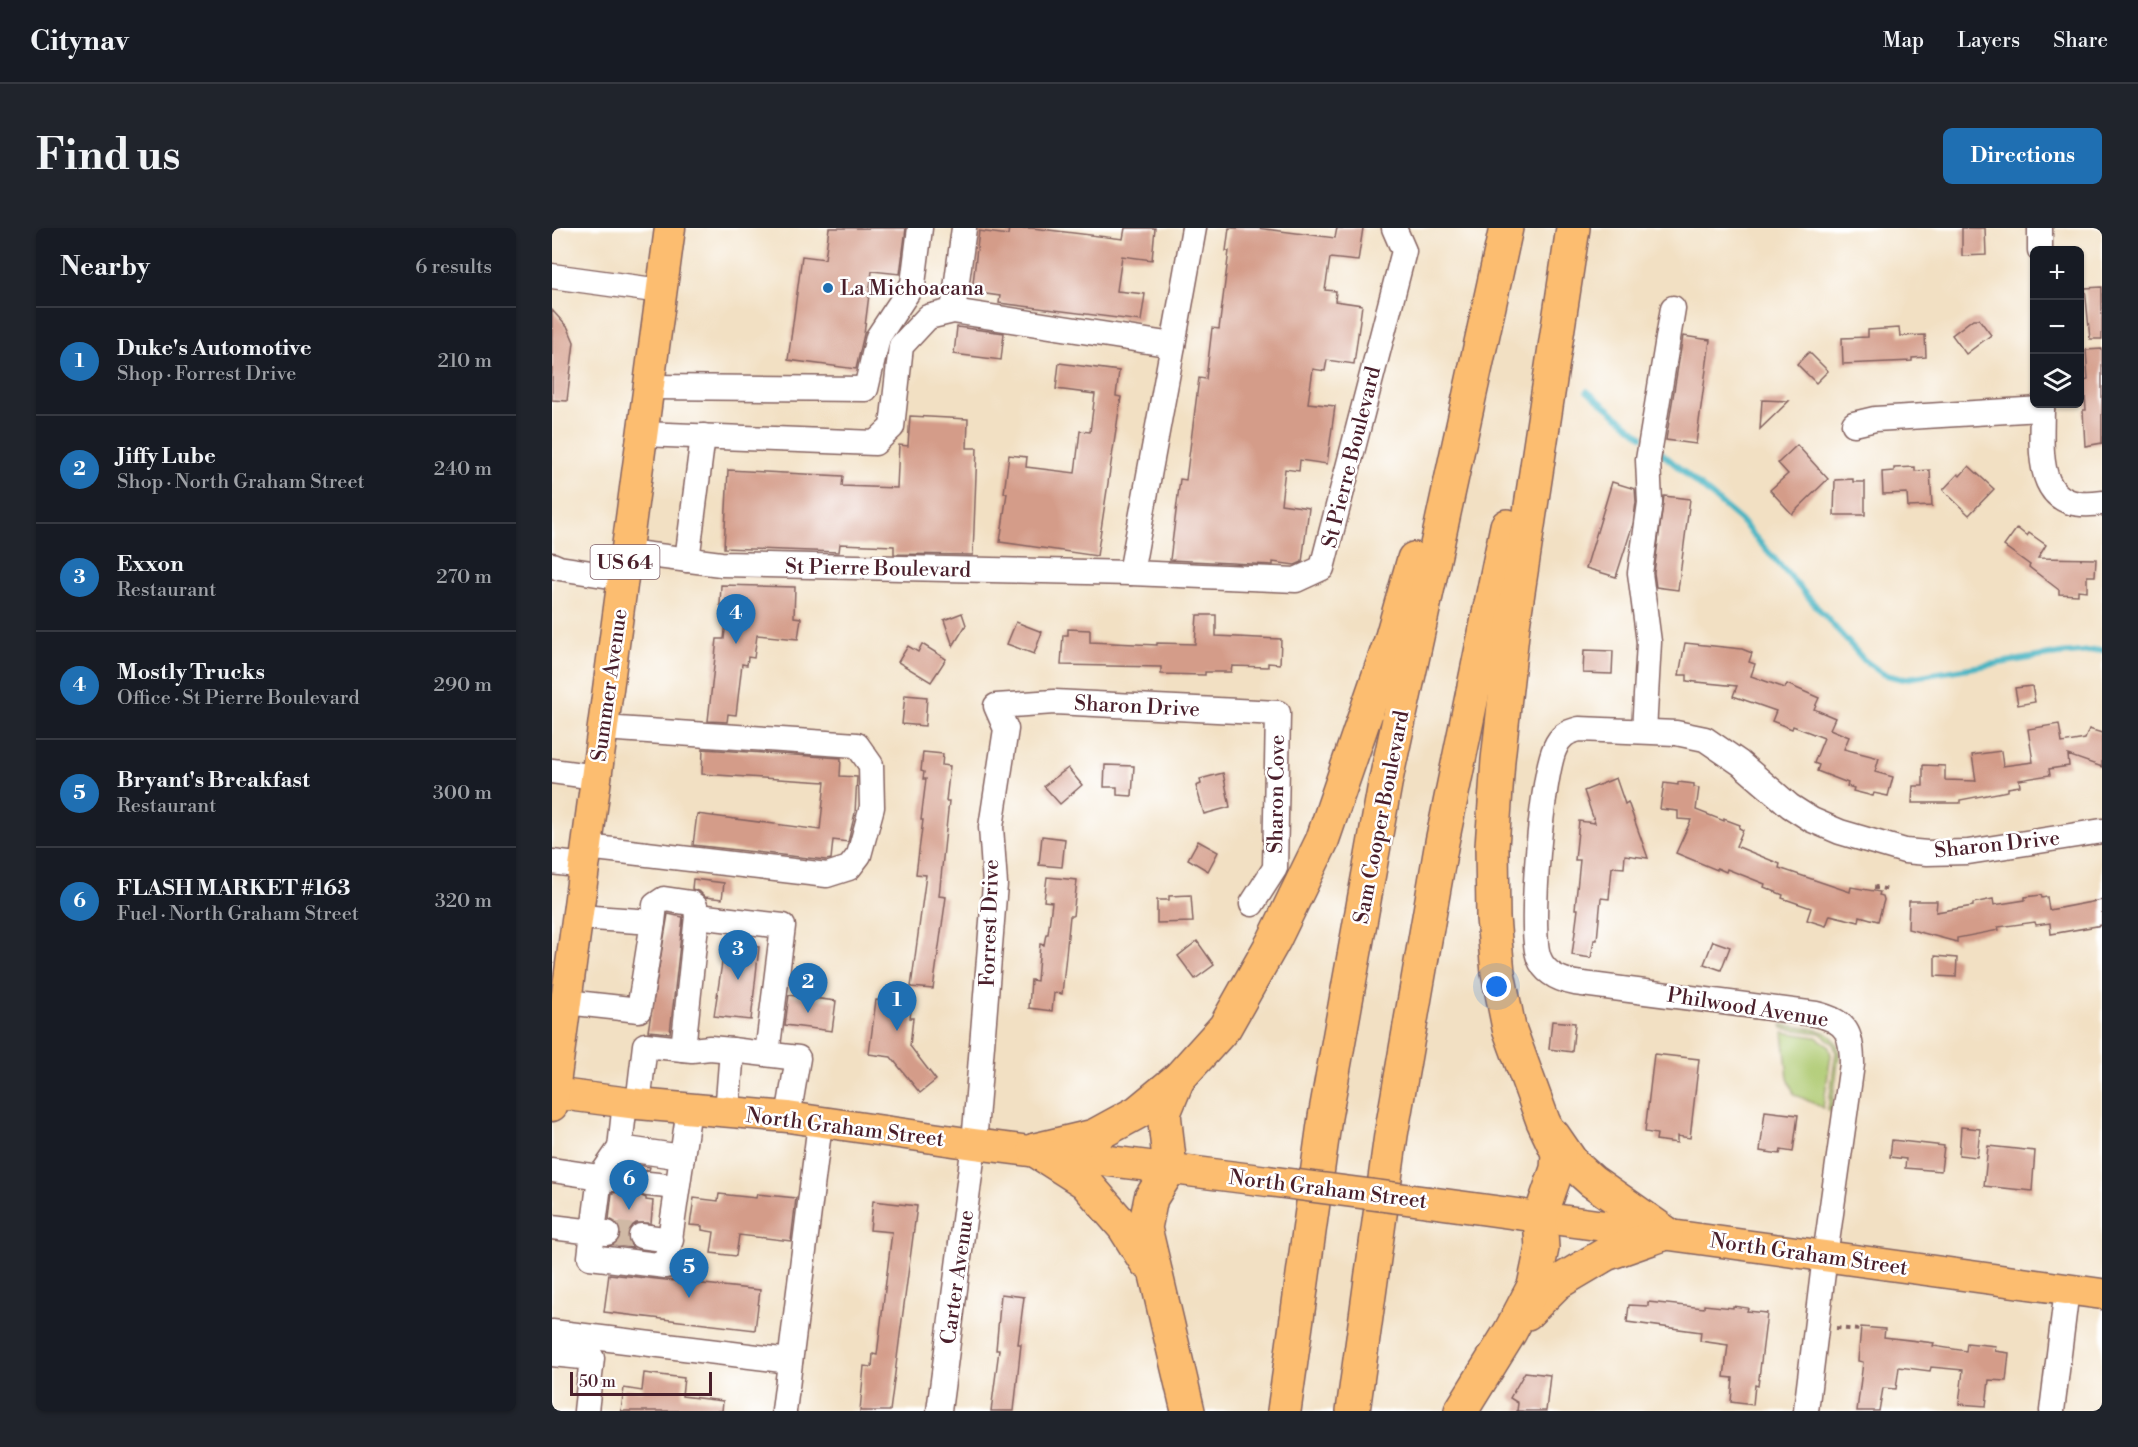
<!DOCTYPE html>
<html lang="en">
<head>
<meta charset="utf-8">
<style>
  body { margin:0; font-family:"Libre Bodoni",serif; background:#20242c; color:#f1f3f6 }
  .controls { position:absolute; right:18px; top:18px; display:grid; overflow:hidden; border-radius:9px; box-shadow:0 2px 4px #0004 }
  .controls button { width:54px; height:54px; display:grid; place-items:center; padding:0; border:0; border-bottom:2px solid #363941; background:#171b24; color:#f1f3f6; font:30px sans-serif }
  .scale { position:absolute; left:18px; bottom:15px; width:142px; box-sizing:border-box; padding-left:6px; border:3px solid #4a1f2b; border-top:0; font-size:16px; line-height:21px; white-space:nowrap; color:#4a1f2b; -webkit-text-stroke:4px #fff; paint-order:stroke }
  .you { position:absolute; left:945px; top:759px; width:21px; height:21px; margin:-15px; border:4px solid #fff; border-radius:50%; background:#1a73e8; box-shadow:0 0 0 9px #1a73e833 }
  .badge { display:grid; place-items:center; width:39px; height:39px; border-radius:50%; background:#1f6fb2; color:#fff; font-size:20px; font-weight:700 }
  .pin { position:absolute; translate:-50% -50px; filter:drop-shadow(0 2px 3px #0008) }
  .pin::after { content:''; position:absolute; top:32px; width:21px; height:18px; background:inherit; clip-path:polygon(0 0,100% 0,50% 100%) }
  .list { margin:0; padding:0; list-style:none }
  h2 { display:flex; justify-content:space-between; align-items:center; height:78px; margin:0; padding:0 24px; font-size:26px }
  h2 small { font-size:20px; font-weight:400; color:#9ea1a6 }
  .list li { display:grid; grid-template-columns:39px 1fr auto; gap:18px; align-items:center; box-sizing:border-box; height:108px; padding:0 24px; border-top:2px solid #363941 }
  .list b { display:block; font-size:22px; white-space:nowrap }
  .list p { margin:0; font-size:20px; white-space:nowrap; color:#9ea1a6 }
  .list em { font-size:20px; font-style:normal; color:#9ea1a6 }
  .icon { flex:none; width:33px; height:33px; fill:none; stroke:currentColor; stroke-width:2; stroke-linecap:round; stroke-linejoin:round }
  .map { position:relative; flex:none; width:1550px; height:1183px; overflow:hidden; border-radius:9px }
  header { display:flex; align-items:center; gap:36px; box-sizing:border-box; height:84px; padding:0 30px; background:#171b24; border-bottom:2px solid #363941 }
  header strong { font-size:28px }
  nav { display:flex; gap:33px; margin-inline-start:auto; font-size:21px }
  .intro { display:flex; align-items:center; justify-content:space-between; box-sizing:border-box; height:144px; padding:0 36px }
  h1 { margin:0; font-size:42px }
  .button { padding:15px 27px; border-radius:9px; background:#1f6fb2; color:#fff; font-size:21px; font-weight:700 }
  main { display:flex; gap:36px; padding:0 36px }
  aside { flex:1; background:#171b24; border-radius:9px; box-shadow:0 2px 4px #0004 }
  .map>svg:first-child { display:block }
</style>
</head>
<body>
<header>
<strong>Citynav</strong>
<nav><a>Map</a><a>Layers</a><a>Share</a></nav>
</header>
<div class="intro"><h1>Find us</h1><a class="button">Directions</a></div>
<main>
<aside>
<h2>Nearby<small>6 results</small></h2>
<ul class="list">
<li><span class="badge">1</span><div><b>Duke's Automotive</b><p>Shop · Forrest Drive</p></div><em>210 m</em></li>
<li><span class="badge">2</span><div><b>Jiffy Lube</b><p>Shop · North Graham Street</p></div><em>240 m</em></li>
<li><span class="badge">3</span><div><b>Exxon</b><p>Restaurant</p></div><em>270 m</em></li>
<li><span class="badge">4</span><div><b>Mostly Trucks</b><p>Office · St Pierre Boulevard</p></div><em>290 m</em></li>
<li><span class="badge">5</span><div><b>Bryant's Breakfast</b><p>Restaurant</p></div><em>300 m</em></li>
<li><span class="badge">6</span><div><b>FLASH MARKET #163</b><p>Fuel · North Graham Street</p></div><em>320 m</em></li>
</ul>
</aside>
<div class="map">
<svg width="1550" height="1183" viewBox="0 0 1550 1183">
  <rect width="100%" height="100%" fill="#fff"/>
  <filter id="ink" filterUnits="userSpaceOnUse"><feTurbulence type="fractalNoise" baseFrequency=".0167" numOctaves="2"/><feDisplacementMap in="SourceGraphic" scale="12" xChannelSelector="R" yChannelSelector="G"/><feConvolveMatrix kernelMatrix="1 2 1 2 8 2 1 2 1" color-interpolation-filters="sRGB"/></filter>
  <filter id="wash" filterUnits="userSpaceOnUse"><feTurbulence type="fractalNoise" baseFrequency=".008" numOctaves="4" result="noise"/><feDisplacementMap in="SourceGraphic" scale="24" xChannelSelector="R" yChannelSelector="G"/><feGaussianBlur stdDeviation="1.35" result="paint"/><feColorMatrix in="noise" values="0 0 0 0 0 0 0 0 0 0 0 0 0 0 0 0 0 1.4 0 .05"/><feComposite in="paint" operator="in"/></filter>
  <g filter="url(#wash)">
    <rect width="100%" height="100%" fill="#f2e0c3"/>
    <g fill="#adc96f" stroke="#7c744d" stroke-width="1.5">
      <path d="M1230,797C1254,800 1287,798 1287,828L1279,884L1276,882L1284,824L1281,815L1268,805L1230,800Z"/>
      <path d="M1231,804L1264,809L1276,817L1279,827L1271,880L1242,866L1236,850Z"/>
    </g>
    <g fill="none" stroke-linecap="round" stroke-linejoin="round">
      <g stroke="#46b4c2" stroke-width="6">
        <path d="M1035,163L1090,208"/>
        <path d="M1105,221L1188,292L1312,432L1331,446L1350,451L1497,427L1550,422"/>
      </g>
    </g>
    <g id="blocks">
      <g fill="#d49c89">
        <path d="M277,0H354L348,46L320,43L312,106L304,141L236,132L250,28L273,31Z"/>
        <path d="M457,0H480L571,11L573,0H603L600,32L570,28L565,63L593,66L589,93L447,75L448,68L420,64L427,3L456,7Z"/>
        <path d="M677,0H705L783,10L785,0H811L806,33L778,30L773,62L784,63L783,73L810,77L802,136L775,132L773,143L761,141L756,175L783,178L775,236L748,232L747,243L733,241L729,276L757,280L750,334L743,337L721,334V337L618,332L628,251L634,252L647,150L654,151L660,100L667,101L677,23H674Z"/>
        <path d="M1410,0H1433L1434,27L1410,28Z"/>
        <path d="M1550,59V111H1538L1533,60Z"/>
        <path d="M0,82L16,100L22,114L15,173L0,172Z"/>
        <path d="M1421,91H1427L1439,107L1414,126L1400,107Z"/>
        <path d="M405,99L452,105L449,132L402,126Z"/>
        <path d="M1347,100L1348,108L1373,107L1374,129L1360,130V133L1291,136L1290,110L1316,109V102Z"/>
        <path d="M1131,108L1158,112L1144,216L1114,212Z"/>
        <path d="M1550,121V215L1533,218L1531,182H1534L1532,153L1536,152L1534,122Z"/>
        <path d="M1257,124L1276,143L1264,155L1245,136Z"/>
        <path d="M507,135L567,143L564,168L569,169L545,328L448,314L455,265H452L457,227L475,229L474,239L523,245L528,203L538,204L543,166L504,161Z"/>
        <path d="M1210,172L1237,173L1208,201Z"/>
        <path d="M358,188L416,191L415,220H425L421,327L342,326V318L288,316L287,324L172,320L176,242L291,248L290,258L345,260L347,217L356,218Z"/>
        <path d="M1245,217L1276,251L1240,286L1218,262L1236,246L1226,235Z"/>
        <path d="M1417,238L1442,261L1417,287L1391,262L1406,246L1408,248Z"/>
        <path d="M1363,239V243L1378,242L1380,278L1356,279L1355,265L1331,266L1330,244L1342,243V240Z"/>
        <path d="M1301,251V254H1313V287H1282L1283,252Z"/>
        <path d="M1060,254L1083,261L1084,274L1081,296L1064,349L1034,340Z"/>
        <path d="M1112,268L1138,271L1126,362L1104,359L1102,345Z"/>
        <path d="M1465,300L1475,308L1477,305L1494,317L1486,330L1544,331L1543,348H1535V363L1526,362V367L1507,366V362L1477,339L1478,337L1452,318Z"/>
        <path d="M169,357L243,359L242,389L249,390L246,411L205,407L202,430L196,429L195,437L190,436L184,487L176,486L175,494L156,493L165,411H172L176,377H168Z"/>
        <path d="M410,385L414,397L401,418L392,392Z"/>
        <path d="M645,387H664V408L729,411L728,436L716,435V439L680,438L679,444H653V447L609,446V439L509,437L511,407H516V401L538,402V414L605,417V415L643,416Z"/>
        <path d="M464,394L490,404L482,426L455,416Z"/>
        <path d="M1133,415L1190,421L1200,425L1197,434L1203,436L1199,448L1233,460L1235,456L1267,470L1262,481L1283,490L1278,501L1297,509L1292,521L1327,530L1323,544L1341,549L1336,568L1322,565L1321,568L1301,563L1302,560L1295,558L1296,555L1265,543L1267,537L1262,535L1272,510L1241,498L1240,501L1220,493L1224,483L1181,468L1185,458L1135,453V447H1127Z"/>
        <path d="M370,416L394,431L379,454L346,434L356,418L366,424Z"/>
        <path d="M1032,422L1061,423L1060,446L1031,445Z"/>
        <path d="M1480,458L1483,474L1466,477L1463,460Z"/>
        <path d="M353,467L375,469L373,498L350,496Z"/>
        <path d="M1507,496L1510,515L1533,511L1537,501L1550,505V539L1516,527L1517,538L1497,541L1498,547L1467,552L1468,558L1456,560V563L1408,572V575H1360L1361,558H1371V537L1393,538V552L1424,553L1420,527L1449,523L1451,538L1481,534L1476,501Z"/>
        <path d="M151,521L289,530L288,548L305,549L303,585L296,614L281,612L279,631L274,632L141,617L145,586L268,602L273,554L150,546Z"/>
        <path d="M371,524L391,526L390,537L398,538L394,573H397L387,668L394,669L381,761L359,759L374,647L364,646L371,592H369L374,551H371L372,544L369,543Z"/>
        <path d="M553,537L582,538L580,568L565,567V559H552Z"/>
        <path d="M516,540L530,557L508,576L492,558Z"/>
        <path d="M671,545L678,579L652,586L644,558L649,556L648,551Z"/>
        <path d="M1064,550L1073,576L1076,574L1096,630L1073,627L1072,640L1060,639L1057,671L1049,670L1045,712H1042L1039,730L1020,727L1026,681H1023L1028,632H1023L1027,593L1043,595L1032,563Z"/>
        <path d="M1126,554L1142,556V559L1147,560L1144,582L1172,593V591L1188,597L1187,600L1191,602L1184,618L1228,636L1227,640L1298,664L1299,659L1328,664L1327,667L1331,668L1332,672L1326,693L1308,688L1307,694L1278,687L1274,698L1255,692L1259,680L1230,670L1231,667L1212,659L1213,656L1175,641L1174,644L1165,640V642L1124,625L1139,592L1126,591V583L1108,581L1112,555L1126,557Z"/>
        <path d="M490,608L513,611L510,639L487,637Z"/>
        <path d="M646,613L666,624L656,643L636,631Z"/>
        <path d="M495,649L525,652L521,688H518L510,766L502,765L500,783L477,780L479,752L485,753L488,716L492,717L494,706H496L500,674L492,673Z"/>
        <path d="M141,651L172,655L170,671L153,669L148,664L140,661Z"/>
        <path d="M639,667L641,694L605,695V672H617V668Z"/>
        <path d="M1489,667L1490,670L1495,669L1497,682L1550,672V697L1499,706L1498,695L1484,697L1483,694L1446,699L1447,702L1405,710V714L1356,701L1357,673H1385L1384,684L1421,678V675L1441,671L1442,677L1473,672V669Z"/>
        <path d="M116,686L131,689L118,805L96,803Z"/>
        <path d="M645,713L662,737L643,751L626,728Z"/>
        <path d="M1161,713L1178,719L1169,742L1152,736Z"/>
        <path d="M173,715L207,719L199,792L162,788Z"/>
        <path d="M1383,728L1405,730L1404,749L1383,748Z"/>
        <path d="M237,767L284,773L280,803L233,797Z"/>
        <path d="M324,772L360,776L358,790H361L358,818L384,852L368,865L339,829L317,826Z"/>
        <path d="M1000,793L1023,795L1020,824L997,821Z"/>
        <path d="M1102,826L1147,831L1138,910L1125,908V915L1104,912L1105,906L1093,904Z"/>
        <path d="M1213,883L1246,887L1241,924L1229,922L1228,926L1208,923Z"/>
        <path d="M1409,899L1428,901L1425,929L1407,927Z"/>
        <path d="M1340,912L1392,918L1389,943L1353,940L1354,931L1338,929Z"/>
        <path d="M1436,918L1483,923L1480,963L1432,958Z"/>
        <path d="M75,935L98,939L97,942L91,943L85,947L82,955L83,962L87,967L94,970V972L101,973L99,995H84L77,1000L75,1006L76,1013L81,1020L62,1017L67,1012L69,1005L68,998L63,994L57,991L60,965L67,964L72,960L75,954L74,946L71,941Z"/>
        <path d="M167,966L204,970L205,966L244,970L239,1013L187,1007L184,1028L159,1025L162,1004L150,1002V998L138,997L142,970L166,973Z"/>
        <path d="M321,973L365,978L338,1183H308L312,1138L320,1139L321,1126L325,1127L340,1004L318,1002Z"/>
        <path d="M57,1046L208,1062L203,1102L52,1084Z"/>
        <path d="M449,1066L472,1069L466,1116H469L462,1183H439L447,1122H444Z"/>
        <path d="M1096,1074L1152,1080V1077L1181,1080V1078L1196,1080L1195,1083L1215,1085L1206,1158L1203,1157L1201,1177L1179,1174L1181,1150L1172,1149L1176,1117L1148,1113L1149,1104L1075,1094L1077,1077L1096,1078Z"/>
        <path d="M1309,1099L1333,1101L1332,1109L1382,1115L1381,1118L1414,1123L1415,1115L1444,1118L1443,1123L1457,1125L1454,1153L1437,1152L1434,1178L1407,1176L1411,1142L1379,1139L1378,1143L1347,1139L1344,1161L1331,1160L1327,1183H1305L1311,1134L1306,1133Z"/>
        <path d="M973,1144L998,1147L994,1183H965L966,1175L958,1170Z"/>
        <path d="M92,1145L132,1150L130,1168L171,1173L170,1183H69L72,1160L90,1163Z"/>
      </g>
    </g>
  </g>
  <g filter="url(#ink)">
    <use href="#blocks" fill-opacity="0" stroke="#856360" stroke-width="1.5"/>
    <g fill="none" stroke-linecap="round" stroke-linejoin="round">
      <g stroke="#d0b9a5" stroke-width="24" stroke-dasharray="24 12" stroke-linecap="butt">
        <path d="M61,951L96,956"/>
        <path d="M55,1005L89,1008"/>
      </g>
      <defs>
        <g id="minor">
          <path d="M1488,0V22"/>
          <path d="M0,48L109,63"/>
          <path d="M401,83L412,0"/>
          <path d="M621,117L642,0"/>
          <path d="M97,159L314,161L326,109L361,56L368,0"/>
          <path d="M1490,176C1490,223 1480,286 1550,275"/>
          <path d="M1302,196L1323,191L1490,181"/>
          <path d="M90,206L323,215L340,199L349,118L376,89L401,83L621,117L579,345"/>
          <path d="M74,324L169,336L579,345L744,352L770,340L852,23L842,0"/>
          <path d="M135,332L151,208"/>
          <path d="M0,337L7,340L71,350"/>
          <path d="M1092,503L1097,414L1088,345L1098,275L1096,232L1121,80"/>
          <path d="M0,543L44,549"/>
          <path d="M35,619L275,647L297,640L307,627L320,579L319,537L305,517L51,500"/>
          <path d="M0,634L32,638"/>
          <path d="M101,694L103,677L112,671L139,675L143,678L145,688"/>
          <path d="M14,774L87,782L101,694L26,689"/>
          <path d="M131,821L145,688L231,698L215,826"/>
          <path d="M73,874L68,920L130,929"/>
          <path d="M86,876L93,817L140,822L158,820L180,822"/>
          <path d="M175,885L180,822L246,830L236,889"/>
          <path d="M0,942L61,951"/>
          <path d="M96,956L125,959"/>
          <path d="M0,999L41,1004L38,1029L114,1038L137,881"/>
          <path d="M55,1005L41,1004L48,949L68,920"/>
          <path d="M89,1008L119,1012"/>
          <path d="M0,1104L238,1133"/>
          <path d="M0,1126L40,1130L34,1183"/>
          <path d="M232,1183L268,895"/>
          <path d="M387,1183L422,916L443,656L439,599L454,501L444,478L502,474L726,485L723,640L700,676"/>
          <path d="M1254,1183L1273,1028L1300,836C1300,806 1295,793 1264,786L1023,755C1008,752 993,746 987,730C976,704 990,546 1003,520C1008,508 1015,504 1027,501L1124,505L1153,511L1188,535L1238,578L1260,592L1288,604L1353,623L1375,625L1416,624L1550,603"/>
          <path d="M1500,1183L1515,1061"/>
        </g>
        <g id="major">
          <path d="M0,865L86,876L236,889L422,916L716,953"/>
          <path d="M0,878L118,0"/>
          <path d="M877,974L1550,1066"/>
        </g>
        <g id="highway">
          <path d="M626,851L612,885L618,940L599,970L593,1000L636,1183"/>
          <path d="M1001,907L1021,936L1040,953L1114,1005"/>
          <path d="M483,922L542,908L586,884L626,851L673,799L722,712L770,613L839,412L862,331"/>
          <path d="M483,922L533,954L572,999L594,1034"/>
          <path d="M975,1085L1005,1055L1054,1026L1114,1005"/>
          <path d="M732,1183L773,889L833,556L954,0"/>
          <path d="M801,1183L839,907L890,614L955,298"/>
          <path d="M909,1183L958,1104L982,1058L990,1020L988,990L1005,941L1006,925L991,893L957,800L946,745L941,690L940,619L946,532L961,397L1021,0"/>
        </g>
      </defs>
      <use href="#minor" stroke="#856360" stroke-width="27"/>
      <use href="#major" stroke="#856360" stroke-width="33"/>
      <use href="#highway" stroke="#856360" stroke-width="36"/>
      <g stroke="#856360" stroke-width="4" stroke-dasharray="4.5 4.5" stroke-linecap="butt">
        <path d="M1324,662V659L1337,662"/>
        <path d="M1284,1100L1308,1102"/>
      </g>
      <use href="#minor" stroke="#fff" stroke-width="24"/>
      <use href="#major" stroke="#fcbd6f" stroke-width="30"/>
      <use href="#highway" stroke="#fcbd6f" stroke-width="33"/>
      <defs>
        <path id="major-bridge" d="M716,953L877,974"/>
      </defs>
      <use href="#major-bridge" stroke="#856360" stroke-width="33" stroke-linecap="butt"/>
      <use href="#major-bridge" stroke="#fcbd6f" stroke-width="30"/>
    </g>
  </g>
  <circle fill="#1f6fb2" stroke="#fff" stroke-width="2" cx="276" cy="60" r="6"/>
  <g text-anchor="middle" stroke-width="5" stroke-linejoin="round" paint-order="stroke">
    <rect fill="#fff" stroke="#80626b" stroke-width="1.5" x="38.5" y="317" width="69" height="34" rx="4.5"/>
    <g font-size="20" font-weight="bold" fill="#4a1f2b">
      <text x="73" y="341">US 64</text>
    </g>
    <g font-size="21" fill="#4a1f2b" stroke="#fff" text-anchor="start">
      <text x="288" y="67">La Michoacana</text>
    </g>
    <g font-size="21" fill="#4a1f2b" stroke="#fff">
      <text transform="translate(799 229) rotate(-76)" y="7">St Pierre Boulevard</text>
      <text transform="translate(326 340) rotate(1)" y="7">St Pierre Boulevard</text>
      <text transform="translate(57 457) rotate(-82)" y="7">Summer Avenue</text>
      <text transform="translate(585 478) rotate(3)" y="7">Sharon Drive</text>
      <text transform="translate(724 566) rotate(-89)" y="7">Sharon Cove</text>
      <text transform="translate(829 589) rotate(-79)" y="7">Sam Cooper Boulevard</text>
      <text transform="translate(1445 616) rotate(-6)" y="7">Sharon Drive</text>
      <text transform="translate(437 695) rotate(-88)" y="7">Forrest Drive</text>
      <text transform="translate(1196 779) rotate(9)" y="7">Philwood Avenue</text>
      <text transform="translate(293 899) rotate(7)" y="7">North Graham Street</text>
      <text transform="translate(776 961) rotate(7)" y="7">North Graham Street</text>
      <text transform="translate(1257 1026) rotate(8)" y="7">North Graham Street</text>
      <text transform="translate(405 1049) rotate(-82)" y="7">Carter Avenue</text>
    </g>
  </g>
</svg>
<div class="controls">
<button>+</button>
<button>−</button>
<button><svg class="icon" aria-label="layers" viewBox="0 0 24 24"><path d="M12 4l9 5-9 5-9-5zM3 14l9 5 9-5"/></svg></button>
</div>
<div class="scale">50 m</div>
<div class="you"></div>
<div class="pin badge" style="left:345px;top:803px">1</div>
<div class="pin badge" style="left:256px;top:785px">2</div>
<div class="pin badge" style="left:186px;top:752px">3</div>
<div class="pin badge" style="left:184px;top:416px">4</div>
<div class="pin badge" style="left:137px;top:1070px">5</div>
<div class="pin badge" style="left:77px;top:982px">6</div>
</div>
</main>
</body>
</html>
